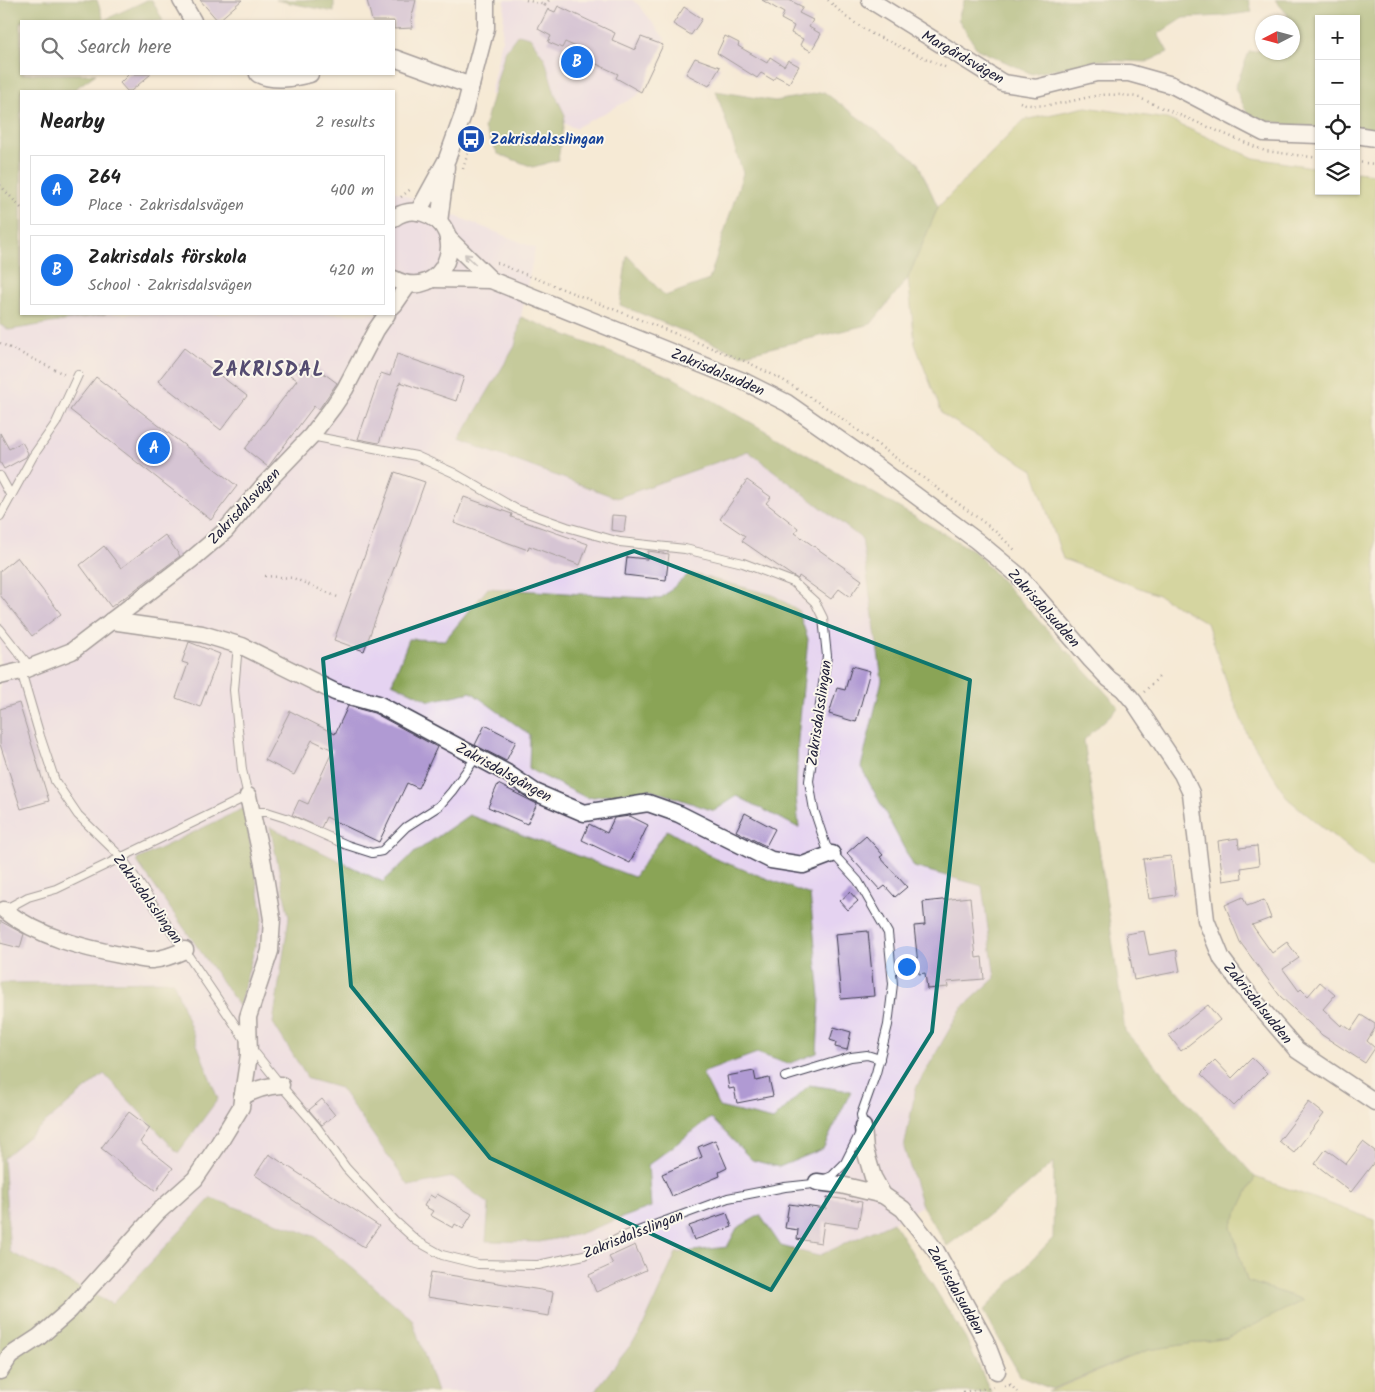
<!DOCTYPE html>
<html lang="en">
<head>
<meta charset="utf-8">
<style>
  body { margin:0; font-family:Kalam,sans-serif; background:#f2f2f2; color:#222 }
  .controls { position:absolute; right:15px; top:15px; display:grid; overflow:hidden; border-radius:0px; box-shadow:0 1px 4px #0004 }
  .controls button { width:45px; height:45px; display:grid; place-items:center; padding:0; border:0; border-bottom:1px solid #e0e0e0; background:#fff; color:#222; font:25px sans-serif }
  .compass { position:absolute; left:1255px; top:15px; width:45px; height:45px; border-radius:50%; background:#fff; box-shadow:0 1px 4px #0004; rotate:264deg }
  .you { position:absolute; left:906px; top:966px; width:18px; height:18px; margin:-12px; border:4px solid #fff; border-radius:50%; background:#1a73e8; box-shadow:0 0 0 8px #1a73e833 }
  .badge { display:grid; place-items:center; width:32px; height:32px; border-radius:50%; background:#1a73e8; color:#fff; font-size:16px; font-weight:700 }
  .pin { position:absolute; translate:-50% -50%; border:2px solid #fff; box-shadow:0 1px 5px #0006 }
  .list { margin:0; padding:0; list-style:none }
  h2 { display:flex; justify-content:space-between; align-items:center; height:65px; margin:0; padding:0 20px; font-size:21px }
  h2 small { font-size:16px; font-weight:400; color:#767676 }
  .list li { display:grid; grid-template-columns:32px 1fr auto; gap:15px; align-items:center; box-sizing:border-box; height:70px; margin:0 10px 10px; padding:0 10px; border:1px solid #e0e0e0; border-radius:0px }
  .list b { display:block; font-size:19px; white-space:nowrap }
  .list p { margin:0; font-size:16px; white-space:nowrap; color:#767676 }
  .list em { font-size:16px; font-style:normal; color:#767676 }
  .icon { flex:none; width:28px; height:28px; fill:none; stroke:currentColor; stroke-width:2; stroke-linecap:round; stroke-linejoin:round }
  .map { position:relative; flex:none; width:1375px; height:1392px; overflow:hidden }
  .search { position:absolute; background:#fff; box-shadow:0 1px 4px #0004; left:20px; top:20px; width:375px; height:55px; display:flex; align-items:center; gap:12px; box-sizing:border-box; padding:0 18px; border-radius:0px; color:#767676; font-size:19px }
  .panel { position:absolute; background:#fff; box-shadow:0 1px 4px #0004; left:20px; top:90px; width:375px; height:225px; border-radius:0px }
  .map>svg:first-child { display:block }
</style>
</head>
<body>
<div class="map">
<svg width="1375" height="1392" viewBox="0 0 1375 1392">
  <rect width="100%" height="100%" fill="#fbf7ec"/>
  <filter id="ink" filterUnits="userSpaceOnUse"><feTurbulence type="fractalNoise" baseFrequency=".02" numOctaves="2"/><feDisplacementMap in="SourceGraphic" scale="10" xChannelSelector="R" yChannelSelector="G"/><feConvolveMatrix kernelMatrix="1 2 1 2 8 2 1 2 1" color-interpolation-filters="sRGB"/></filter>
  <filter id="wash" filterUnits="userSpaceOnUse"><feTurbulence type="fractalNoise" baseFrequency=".0096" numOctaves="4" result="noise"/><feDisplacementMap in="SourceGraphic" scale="20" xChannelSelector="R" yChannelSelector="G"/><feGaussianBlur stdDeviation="1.12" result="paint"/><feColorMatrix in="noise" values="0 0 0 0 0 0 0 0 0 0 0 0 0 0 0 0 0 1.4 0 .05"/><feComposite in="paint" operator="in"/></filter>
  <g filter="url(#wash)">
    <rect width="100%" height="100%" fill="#f6ead5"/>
    <g fill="#e5d3f1" fill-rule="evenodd">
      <path d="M505,0H632L639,5L665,39L663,45L642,92H640L637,96L575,128L490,94L502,40Z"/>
      <path d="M394,191L535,248L515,346L459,440L617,498L748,451L862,539L882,680L861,767L914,867L982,886L995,978L961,1009L904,1148L922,1206L893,1222L818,1256L780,1246L737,1228L727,1247L676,1253L640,1333L594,1392H437L412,1319L211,1199L112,1304L10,1252L3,1158L104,1073L178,1152L34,984L0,983V324L106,314H394ZM690,573L808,639L798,738L796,797L799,827L737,796L714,811L650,789L587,798L529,769L530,735L471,692L430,701L445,640L488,588L660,599ZM469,815L634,877L667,830L716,859L810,895L788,1064L757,1053L702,1073L719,1107L774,1120L809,1085L851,1091L779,1167L752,1160L712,1118L648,1165L487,1241L489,1204L453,1177L409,1186L340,1088L308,1079L273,1024L289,917L270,828L383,882L414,853Z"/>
    </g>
    <g fill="#adbc5f" stroke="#686f4d">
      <path d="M1086,107L1167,119L1254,158L1319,168V191H1356V172L1375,174V870L1288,799L1247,734L1228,686L1207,623L1158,595L1063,559L1033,470L942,414L915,344L908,278L938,207L1024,120Z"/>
      <path d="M1255,1177L1375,1220V1392H1048L1148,1350L1228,1338L1304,1300L1247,1281L1231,1226Z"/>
    </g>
    <g fill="#8aa456" stroke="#566348">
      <path d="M0,0H97L104,20L147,0H152L163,21H21V74H96L72,91H21V314H106L10,330L0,325Z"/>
      <path d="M276,0H334V12Z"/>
      <path d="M964,0H1249L1252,12L1223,16L1183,18L1158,34L1168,52L1147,62L1100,60L1032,74L977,49L958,19Z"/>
      <path d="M1275,0H1375V129L1356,128V19H1319V127L1290,125L1249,117L1235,88L1249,52L1262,50V52H1292V22H1288V15Z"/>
      <path d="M518,34L530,37L545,59L555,94L565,115L558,160L533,167L498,154L484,128L505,51Z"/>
      <path d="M716,91L775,101L824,92L917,161L938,207L908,278L871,324L741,355L620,305L627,255L665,296L709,280L743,173Z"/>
      <path d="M521,317L672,377L974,551L1119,707L1084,740L1125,1031L1255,1177L1231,1226L1247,1281L1304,1300L1228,1338L1148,1350L1052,1389L1021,1377L983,1311L1053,1238L1054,1162L1023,1189L947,1246L922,1206L904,1148L916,1088L961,1009L995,978L982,886L914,867L861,767L882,680L862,539L748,451L617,498L459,440L515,346Z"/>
      <path d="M690,573L773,595L798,610L808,639L798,738L796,797L799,828L737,796L714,811L650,789L587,798L529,769L530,735L471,692L430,701L392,683L409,639L445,640L488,588L660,599Z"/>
      <path d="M244,808L263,916L239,1006L136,860Z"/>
      <path d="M469,815L634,877L667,830L716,859L810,895L820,997L817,1053L788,1064L757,1053L702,1073L719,1107L773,1120L809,1085L851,1091L823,1149L779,1167L752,1160L711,1118L648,1165L651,1207L576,1235L539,1242L486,1241L489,1204L453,1177L409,1186L340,1088L308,1079L273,1023L289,917L270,827L383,882L414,853Z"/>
      <path d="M173,981L218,1099L178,1153L104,1074L3,1158L10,1252L112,1304L211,1198L316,1237L412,1319L437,1392H0V983Z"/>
      <path d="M760,1215L781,1246L818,1256L893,1222L965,1337L991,1392H594L640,1333L676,1253L727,1247L737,1228Z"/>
    </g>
    <g id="blocks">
      <g fill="#b09ad3">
        <path d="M200,0H242L218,21Z"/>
        <path d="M367,0H416L411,20L412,28L394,29V21H372Z"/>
        <path d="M762,0H789L803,7L799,13L813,20L809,27L821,34L811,51L800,45L803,39L791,33L794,26L781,19L784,13Z"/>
        <path d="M558,6L615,33L612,40L635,50L641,37L663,45L641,92L616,78L618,74L586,59L589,53L565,42L562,48L548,42L551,36L538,29L548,9L555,12Z"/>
        <path d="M684,7L702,19L691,35L673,24Z"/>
        <path d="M725,36L739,43L738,46L767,63L770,57L784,66L788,60L799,66L789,83L776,76L773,80L761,73L757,78L717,53Z"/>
        <path d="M695,58L720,67L709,86L686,74Z"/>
        <path d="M129,74H151L131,91H127L120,83Z"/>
        <path d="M184,348L247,396L221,430L158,381Z"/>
        <path d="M397,354L464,377L456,401L400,382L379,443L358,439L381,373L390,376Z"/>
        <path d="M299,363L314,375L318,369L337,383L319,409L314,406L268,467L245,449L297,380L290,375Z"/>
        <path d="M96,377L237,486L211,520L70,410Z"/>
        <path d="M0,433L9,449L22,442L28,453L26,457L4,469L0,462Z"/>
        <path d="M395,472L425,482L364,651L334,640Z"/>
        <path d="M747,480L771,497L766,503L798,528L795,533L862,580L850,597L839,589L831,599L799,576L798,579L791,575L742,541L745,536L720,519Z"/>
        <path d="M464,497L512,514L511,517L588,544L580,565L529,546L528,550L454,523Z"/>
        <path d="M612,515L626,516L624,532L611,530Z"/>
        <path d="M165,535L180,556L124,598V597L111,607L80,565L104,546L121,568Z"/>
        <path d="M648,551L669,554L666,580L625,575L627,557L647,559Z"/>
        <path d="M17,557L61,614L32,636L0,595V571Z"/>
        <path d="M189,642L220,654L200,707L176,698L188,664L182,662Z"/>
        <path d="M852,666L870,671L856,722L829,714L837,688L845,690Z"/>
        <path d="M19,703L49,801L21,809L0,744V709Z"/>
        <path d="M348,706L374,713L437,747L418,788L407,783L379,842L326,817L321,828L292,815L299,800L308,804L333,750L312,740L294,775L265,760L290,711L335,734Z"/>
        <path d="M485,725L516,741L506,761L475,745Z"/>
        <path d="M498,784L537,804L527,824L488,807Z"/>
        <path d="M745,813L775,829L766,846L736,831Z"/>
        <path d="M630,816L648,825L630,863L582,840L589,824L607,833L614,818Z"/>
        <path d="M866,836L883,855L880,857L907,887L895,897L885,886L880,890L847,853Z"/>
        <path d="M1238,838L1239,848L1257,846L1259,865L1241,868L1242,878L1223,881L1218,841Z"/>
        <path d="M1171,856L1176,895L1149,899L1143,859Z"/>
        <path d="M850,892L858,901L848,910L840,901Z"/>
        <path d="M970,897L976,958L982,957L984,979L947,982L948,987L927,989L925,973L919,974L914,926L925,925L923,902Z"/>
        <path d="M1243,897L1247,906L1264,900L1271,918L1252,925L1272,953L1287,942L1299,958L1283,969L1299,991L1301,989L1308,996L1320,982L1335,995L1323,1009L1341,1026L1342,1024L1351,1030L1361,1015L1375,1024V1028L1367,1041L1375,1048L1365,1063L1322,1035L1280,996L1240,942L1225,905Z"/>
        <path d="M0,921L24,934L20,948L0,943Z"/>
        <path d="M868,931L874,996L841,999L835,934Z"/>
        <path d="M1144,931L1149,955L1176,950L1180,971L1134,980L1126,934Z"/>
        <path d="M1208,1005L1220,1020L1181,1051L1169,1035Z"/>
        <path d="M834,1027L851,1032L847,1050L835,1047L836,1042L830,1040Z"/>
        <path d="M1252,1058L1267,1073L1234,1106L1201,1074L1215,1060L1232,1078Z"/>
        <path d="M754,1071L756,1081L769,1078L773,1096L737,1103L734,1088L729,1089L727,1076Z"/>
        <path d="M322,1099L335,1115L322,1125L309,1110Z"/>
        <path d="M1309,1102L1324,1114L1294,1153L1279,1141Z"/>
        <path d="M129,1112L150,1128L140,1142L173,1168L156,1191L101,1148Z"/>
        <path d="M715,1140L727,1168L719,1172L720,1176L672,1196L662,1174L702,1157L698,1147Z"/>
        <path d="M1363,1142L1375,1151V1161L1351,1192L1315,1164L1326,1149L1346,1164Z"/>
        <path d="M269,1154L379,1226L364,1247L255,1175Z"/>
        <path d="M437,1194L472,1214L463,1229L455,1224L453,1228L430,1215L433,1211L424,1206L430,1195L435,1198Z"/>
        <path d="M827,1197L862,1202L858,1227L824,1222L821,1243L797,1239L798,1230L785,1228L789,1204L826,1209Z"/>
        <path d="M727,1213L732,1227L694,1240L689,1226Z"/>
        <path d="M635,1245L646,1270L596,1292L589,1275L613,1264L609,1257Z"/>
        <path d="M431,1272L553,1292L549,1316L427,1297Z"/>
      </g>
    </g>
  </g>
  <g filter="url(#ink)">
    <use href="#blocks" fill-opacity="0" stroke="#424052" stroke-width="1"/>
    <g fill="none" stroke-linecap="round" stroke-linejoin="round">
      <defs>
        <g id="service">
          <path d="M0,476L11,496"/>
          <path d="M0,516L33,456L56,423L78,375"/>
          <path d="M0,629L30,667"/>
          <path d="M21,671L40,736L55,781L78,815L122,858L248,1044L284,1089L316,1126L346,1168L395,1221L417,1241L442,1255L478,1264L538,1265L584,1255L622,1237L728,1198L785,1187L813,1184L832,1176L845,1163L863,1127L861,1115L876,1073L888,1025L893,984L888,933L858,881L826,846L814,810L809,781L827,656L823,618L815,602L793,582L743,563L685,549L620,542L567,527L516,509L454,473L416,456L311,436"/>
          <path d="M251,812H267L286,818L347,845L372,853L382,851L406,827L439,806L452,791L477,756"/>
          <path d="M4,910L28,897L56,889L248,796L242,770L234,690L238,645"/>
          <path d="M785,1077L851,1057L867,1055L880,1059"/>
        </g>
        <g id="minor">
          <path d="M181,0L193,21"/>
          <path d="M870,0L1003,83L1036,88L1096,73H1129L1172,85L1264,133L1319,135"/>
          <path d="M394,58L471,86"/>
          <path d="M258,74C274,82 294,78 310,74"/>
          <path d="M1356,135L1375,138"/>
          <path d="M418,212L447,159L464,112L486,28V0"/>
          <path d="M394,218C402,212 413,210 423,213C473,228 444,305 394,279"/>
          <path d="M439,222L446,167"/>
          <path d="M448,238L491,280"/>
          <path d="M433,279L491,280L743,381L787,403L860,454L977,541L1018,575L1091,660L1109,679L1123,689L1134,702L1182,774L1191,793L1206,920L1222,959L1246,991L1297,1050L1375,1102"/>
          <path d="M394,305L408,285"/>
          <path d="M111,621L202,634L242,646L335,692L378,704L507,773L535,792L584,813L648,803L679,814L771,860L803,865L832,854"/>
          <path d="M0,676L21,671L72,651L191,560L225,531L265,484L311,436L333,407L345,389L376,330L387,314"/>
          <path d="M4,910C39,937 83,948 125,956C134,957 143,960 152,960C164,959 174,955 185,950"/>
          <path d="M242,1097C255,1089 266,1086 281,1085"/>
          <path d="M863,1127L865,1150L873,1177L883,1195L903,1209L936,1251L985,1340L997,1371"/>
          <path d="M817,1182L841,1185L883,1195"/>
          <path d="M0,1371L10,1356L39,1337L70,1310L158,1212L195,1179L218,1145L241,1107L249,1055L248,1017L270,951L272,919L263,864L248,796"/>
        </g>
      </defs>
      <use href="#service" stroke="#424052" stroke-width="10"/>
      <use href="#minor" stroke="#424052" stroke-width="19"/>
      <g stroke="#424052" stroke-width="2.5" stroke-dasharray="1 4" stroke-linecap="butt">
        <path d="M526,0L545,5L544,8"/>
        <path d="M828,0L846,17L870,33L947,68"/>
        <path d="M545,5L549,0"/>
        <path d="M1020,102C1043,112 1077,98 1101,95C1114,94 1125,95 1137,97L1265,151L1319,158"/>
        <path d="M1356,162L1375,164"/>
        <path d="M463,169L471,143"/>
        <path d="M0,185L21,208"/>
        <path d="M401,197L412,188"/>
        <path d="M497,263L747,362L783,380L833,412L974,515L995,531L1015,550"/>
        <path d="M0,343L66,375"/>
        <path d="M265,576L293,578L340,598"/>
        <path d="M1144,692L1159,677"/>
        <path d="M1010,1384L1017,1392"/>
        <path d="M1004,1386L1010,1385"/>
        <path d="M963,1392L993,1387"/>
      </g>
      <use href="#service" stroke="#fff" stroke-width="8"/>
      <use href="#minor" stroke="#fff" stroke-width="16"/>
    </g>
    <defs><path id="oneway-shaft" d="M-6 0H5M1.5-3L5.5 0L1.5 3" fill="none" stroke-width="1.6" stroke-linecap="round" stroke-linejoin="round" transform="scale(1.25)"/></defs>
    <use stroke="#9c9ca7" href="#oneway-shaft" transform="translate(470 259) rotate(-136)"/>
  </g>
  <path d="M0 0H1375V1392H0ZM634,551L970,680L932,1032L771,1290L490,1158L351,986L323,659Z" fill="#f6ead5" fill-opacity=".55" fill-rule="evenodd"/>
  <path fill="none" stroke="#0f766e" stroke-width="4" stroke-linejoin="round" d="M634,551L970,680L932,1032L771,1290L490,1158L351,986L323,659Z"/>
  <defs>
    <symbol id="bus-disc" viewBox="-11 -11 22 22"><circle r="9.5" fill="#1a4fb4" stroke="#fbf7ec"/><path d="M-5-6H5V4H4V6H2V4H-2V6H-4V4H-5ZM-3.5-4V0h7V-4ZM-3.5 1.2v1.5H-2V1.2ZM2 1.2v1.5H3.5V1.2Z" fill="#fff"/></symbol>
  </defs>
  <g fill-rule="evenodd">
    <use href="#bus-disc" x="455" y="123" width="32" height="32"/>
  </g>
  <g text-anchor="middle" stroke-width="4" stroke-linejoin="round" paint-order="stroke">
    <g font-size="15" fill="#22223b" stroke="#fbf7ec">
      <text transform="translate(963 57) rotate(30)" y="5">Margårdsvägen</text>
      <text transform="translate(718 372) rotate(23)" y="5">Zakrisdalsudden</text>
      <text transform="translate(244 506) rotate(-47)" y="5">Zakrisdalsvägen</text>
      <text transform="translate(1044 608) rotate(48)" y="5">Zakrisdalsudden</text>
      <text transform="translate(819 713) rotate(-82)" y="5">Zakrisdalsslingan</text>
      <text transform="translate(504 772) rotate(29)" y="5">Zakrisdalsgången</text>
      <text transform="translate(148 899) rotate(54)" y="5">Zakrisdalsslingan</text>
      <text transform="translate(1258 1003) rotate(51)" y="5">Zakrisdalsudden</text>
      <text transform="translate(633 1234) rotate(-22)" y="5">Zakrisdalsslingan</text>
      <text transform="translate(956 1290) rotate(60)" y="5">Zakrisdalsudden</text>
    </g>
    <g font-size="15" font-weight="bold" fill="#164399" stroke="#fbf7ec" text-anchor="start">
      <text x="490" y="144">Zakrisdalsslingan</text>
    </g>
    <g font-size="20" font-weight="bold" letter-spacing="1" fill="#544c70" stroke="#fbf7ec">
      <text x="268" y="376">ZAKRISDAL</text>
    </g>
  </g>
</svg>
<div class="controls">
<button>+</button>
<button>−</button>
<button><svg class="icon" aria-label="locate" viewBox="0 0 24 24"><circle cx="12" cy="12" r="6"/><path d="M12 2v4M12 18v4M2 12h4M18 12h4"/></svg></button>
<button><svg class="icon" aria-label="layers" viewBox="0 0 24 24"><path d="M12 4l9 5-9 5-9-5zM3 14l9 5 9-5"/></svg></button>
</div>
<svg class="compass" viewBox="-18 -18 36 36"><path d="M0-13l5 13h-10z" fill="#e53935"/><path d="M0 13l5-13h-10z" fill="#767676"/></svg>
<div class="you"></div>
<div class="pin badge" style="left:154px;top:448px">A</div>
<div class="pin badge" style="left:577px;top:62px">B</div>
<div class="search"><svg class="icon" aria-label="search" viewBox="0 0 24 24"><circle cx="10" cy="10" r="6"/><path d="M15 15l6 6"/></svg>Search here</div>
<section class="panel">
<h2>Nearby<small>2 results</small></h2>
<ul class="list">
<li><span class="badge">A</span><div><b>Z64</b><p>Place · Zakrisdalsvägen</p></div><em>400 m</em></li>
<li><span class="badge">B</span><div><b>Zakrisdals förskola</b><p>School · Zakrisdalsvägen</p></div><em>420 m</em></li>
</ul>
</section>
</div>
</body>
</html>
